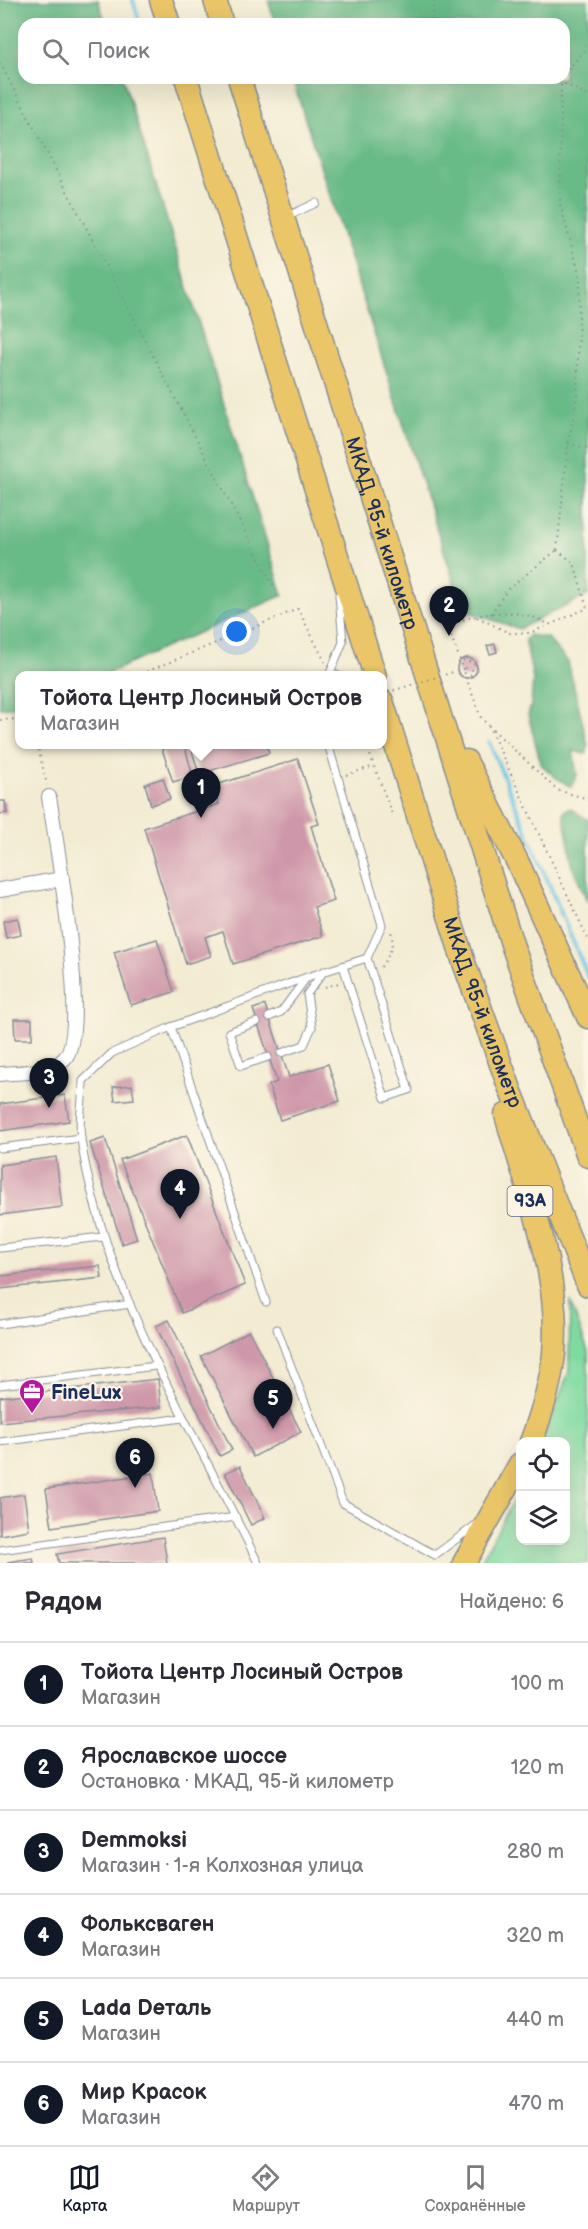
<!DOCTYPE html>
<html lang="ru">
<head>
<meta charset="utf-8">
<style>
  body { margin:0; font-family:"Balsamiq Sans",sans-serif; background:#f7f7f7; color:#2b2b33 }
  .controls { position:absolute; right:18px; bottom:18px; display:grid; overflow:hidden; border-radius:12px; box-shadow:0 6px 24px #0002 }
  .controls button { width:54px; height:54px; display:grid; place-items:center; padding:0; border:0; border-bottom:2px solid #e1e1e2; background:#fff; color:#2b2b33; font:30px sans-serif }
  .you { position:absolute; left:237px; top:632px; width:21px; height:21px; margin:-15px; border:4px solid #fff; border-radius:50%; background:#1a73e8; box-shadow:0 0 0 9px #1a73e833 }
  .badge { display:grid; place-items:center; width:39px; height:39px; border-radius:50%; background:#111827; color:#fff; font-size:20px; font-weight:700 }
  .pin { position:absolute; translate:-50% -50px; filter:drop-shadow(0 2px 3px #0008) }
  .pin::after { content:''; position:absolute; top:32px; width:21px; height:18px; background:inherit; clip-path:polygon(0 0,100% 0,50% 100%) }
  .popup { position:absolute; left:15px; top:671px; width:372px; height:78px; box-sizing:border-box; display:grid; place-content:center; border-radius:12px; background:#fff; filter:drop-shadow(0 2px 4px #0005); font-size:20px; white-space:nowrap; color:#7c7c81 }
  .popup b { font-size:22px; color:#2b2b33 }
  .popup::after { content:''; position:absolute; left:50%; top:100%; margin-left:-12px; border:12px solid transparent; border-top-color:#fff }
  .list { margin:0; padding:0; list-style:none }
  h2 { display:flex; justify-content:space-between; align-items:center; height:78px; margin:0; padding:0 24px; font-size:26px }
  h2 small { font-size:20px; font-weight:400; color:#7c7c81 }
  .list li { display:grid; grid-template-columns:39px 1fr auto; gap:18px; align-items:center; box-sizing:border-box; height:84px; padding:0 24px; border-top:2px solid #e1e1e2 }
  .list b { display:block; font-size:22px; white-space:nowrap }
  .list p { margin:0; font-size:20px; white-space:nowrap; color:#7c7c81 }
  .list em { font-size:20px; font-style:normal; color:#7c7c81 }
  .icon { flex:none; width:33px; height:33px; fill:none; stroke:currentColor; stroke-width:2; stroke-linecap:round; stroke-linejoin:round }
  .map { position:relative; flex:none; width:588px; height:1563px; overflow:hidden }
  .search { position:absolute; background:#fff; box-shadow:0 6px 24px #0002; left:18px; right:18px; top:18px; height:66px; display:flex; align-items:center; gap:15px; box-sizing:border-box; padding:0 21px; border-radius:18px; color:#7c7c81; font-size:22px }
  .sheet { height:582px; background:#fff }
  nav { display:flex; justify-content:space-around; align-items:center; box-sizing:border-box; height:84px; border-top:2px solid #e1e1e2; background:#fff; font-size:16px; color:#7c7c81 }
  nav a { display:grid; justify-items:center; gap:3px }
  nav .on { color:#111827 }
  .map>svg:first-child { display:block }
</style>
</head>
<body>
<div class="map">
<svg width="588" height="1563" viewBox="0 0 588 1563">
  <rect width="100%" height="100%" fill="#fcf5e5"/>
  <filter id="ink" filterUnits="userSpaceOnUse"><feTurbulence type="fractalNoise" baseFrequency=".0167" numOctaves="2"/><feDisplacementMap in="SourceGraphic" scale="12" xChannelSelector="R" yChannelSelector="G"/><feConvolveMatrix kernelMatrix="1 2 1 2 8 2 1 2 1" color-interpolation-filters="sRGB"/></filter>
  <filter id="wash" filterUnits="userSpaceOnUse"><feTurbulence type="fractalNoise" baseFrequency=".008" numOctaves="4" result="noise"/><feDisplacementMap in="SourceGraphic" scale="24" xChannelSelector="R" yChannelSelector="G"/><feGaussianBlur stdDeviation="1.35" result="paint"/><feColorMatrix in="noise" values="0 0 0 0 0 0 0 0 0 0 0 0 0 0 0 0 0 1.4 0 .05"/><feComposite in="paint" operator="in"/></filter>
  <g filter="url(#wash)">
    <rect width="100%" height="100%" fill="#f3ecd3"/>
    <path fill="#7fdaa0" stroke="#4d847f" stroke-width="1.5" d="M570,1301L588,1352V1563H480L520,1488V1540H566V1442L542,1441L569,1372Z"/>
    <g fill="#67ba86" stroke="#417472" stroke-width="1.5">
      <path d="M0,0H98L106,24H24V78H123L283,595L104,675L20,676L19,706L0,708Z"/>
      <path d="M268,0H588V595L519,629L463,610L292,78H564V24H275Z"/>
      <path d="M529,635L547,638L568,662L588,746L586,754L573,751L577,775L571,787L555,777L541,764L528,715L531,705L533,679L525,640Z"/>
      <path d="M570,808L588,820V903L573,868L564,817V811Z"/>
    </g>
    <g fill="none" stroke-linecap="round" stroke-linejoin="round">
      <g stroke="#67c2e5" stroke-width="4">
        <path d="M133,0L140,24"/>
        <path d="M489,742L588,977"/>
      </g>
    </g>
    <g id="blocks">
      <g fill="#cf98aa">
        <path d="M495,644L497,652L490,654L487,646Z"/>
        <circle cx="467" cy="668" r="10"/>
        <path d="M178,744H184L193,776L173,782L162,749Z"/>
        <path d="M190,744H266L269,753L199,774Z"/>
        <path d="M298,759L319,824L311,826L334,901L314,907L323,936L233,964L223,931L205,937L211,956L186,964L144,828L219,804L213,786Z"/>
        <path d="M163,778L170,799L151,805L145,784Z"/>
        <path d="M0,801H5L7,813L0,814Z"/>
        <path d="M18,918L21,935L6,938L3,921Z"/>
        <path d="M157,939L174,992L131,1005L114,952Z"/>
        <path d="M265,1005L289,1077L328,1064L340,1101L280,1120L269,1085L277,1082L253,1009Z"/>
        <path d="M14,1019H32V1039H15Z"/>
        <path d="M132,1085L134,1099L115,1101L113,1087Z"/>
        <path d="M65,1095L69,1121L0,1131V1104Z"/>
        <path d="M187,1135L245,1285L182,1313L120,1160Z"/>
        <path d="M105,1138L137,1239L122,1244L90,1143Z"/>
        <path d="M56,1157L62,1207L0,1215V1165Z"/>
        <path d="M100,1266L102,1278L0,1289V1276Z"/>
        <path d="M169,1320L232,1450L220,1456L156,1326Z"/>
        <path d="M249,1331L301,1432L253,1457L201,1356Z"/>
        <path d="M158,1379L161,1407L0,1422V1397Z"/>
        <path d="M240,1466L265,1518L251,1525L225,1473Z"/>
        <path d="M153,1473L158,1511L52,1527L46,1489Z"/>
        <path d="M24,1494L29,1530L0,1535V1498Z"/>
        <path d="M163,1537L167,1563H59L57,1554Z"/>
        <path d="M33,1558L34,1563H8V1562Z"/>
      </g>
    </g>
  </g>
  <g filter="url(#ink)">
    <use href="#blocks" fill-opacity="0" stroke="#878e98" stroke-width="1.5"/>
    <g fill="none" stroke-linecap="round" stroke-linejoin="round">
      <defs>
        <g id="service">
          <path d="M286,217L316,203"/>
          <path d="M339,676L330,673L343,642L339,595"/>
          <path d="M328,744L382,925L367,958L409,1090L385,1098L343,966"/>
          <path d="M269,1017L281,1012L307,977"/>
          <path d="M257,1022L229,1032L241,1066L268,1057"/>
          <path d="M171,1027L266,1302"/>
          <path d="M281,1053L304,1045L312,1027L307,994L324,971"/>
          <path d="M0,1148L81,1138"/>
          <path d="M0,1248L103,1237"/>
          <path d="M0,1324L130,1304"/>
          <path d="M277,1329L343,1503L435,1555L477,1524"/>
          <path d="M0,1385L156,1366"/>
          <path d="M0,1442L183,1418"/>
          <path d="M0,1550L236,1517"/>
          <path d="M258,1563C192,1425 105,1294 81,1140C78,1122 83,1100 83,1081L112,1053L171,1027L307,977L367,958"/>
        </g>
        <g id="minor">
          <path d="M0,890L62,879"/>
          <path d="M0,1074C20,1072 51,1074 65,1058C90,1029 56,841 49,797"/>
        </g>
        <g id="trunk">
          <path d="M161,0L169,24"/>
          <path d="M215,0L222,24"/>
          <path d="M186,78L375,676"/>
          <path id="s1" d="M239,78L513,947L588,1156"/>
          <path id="s2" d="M382,701L464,963L510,1089L588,1285"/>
          <path d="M466,761L519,865L588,1017"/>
          <path d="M506,1115C527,1190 561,1273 554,1353C551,1383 542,1413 531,1442"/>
          <path d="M464,1563L520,1464"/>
        </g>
      </defs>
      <use href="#service" stroke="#878e98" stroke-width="9"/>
      <use href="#minor" stroke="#878e98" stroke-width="16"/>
      <use href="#trunk" stroke="#878e98" stroke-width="25"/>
      <g stroke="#878e98" stroke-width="2" stroke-dasharray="1.5 4.5" stroke-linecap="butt">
        <path d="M434,0L432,23L435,24"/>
        <path d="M0,63L273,585"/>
        <path d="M564,74L588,46"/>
        <path d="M554,78L588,96"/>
        <path d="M568,444L588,448"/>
        <path d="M557,550L568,444L577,398L580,276L560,204L561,78"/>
        <path d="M557,550L574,563L587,608"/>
        <path d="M491,614L508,589L557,550"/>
        <path d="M477,617L509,633H530L588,608"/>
        <path d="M460,660L447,625C481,613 516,605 548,624"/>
        <path d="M464,673L471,675L474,663L462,660L461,666L466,668"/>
        <path d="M136,676L298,609L325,662"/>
        <path d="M466,677L481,718L488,725L557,790L588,799"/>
        <path d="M0,720L20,719"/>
        <path d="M488,725L588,939"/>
        <path d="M37,744L47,785"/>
        <path d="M366,744L393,817"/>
        <path d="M346,775L374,766"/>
        <path d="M381,967C389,956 395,944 391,931"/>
        <path d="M325,987L339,983"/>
      </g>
      <use href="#service" stroke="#fff" stroke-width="7"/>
      <use href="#minor" stroke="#fff" stroke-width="14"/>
      <use href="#trunk" stroke="#ebc669" stroke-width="22"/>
      <path stroke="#878e98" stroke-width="2" stroke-dasharray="1.5 4.5" stroke-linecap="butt" d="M382,694L466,668"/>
    </g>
  </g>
  <defs>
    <symbol id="office-pin" viewBox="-11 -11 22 30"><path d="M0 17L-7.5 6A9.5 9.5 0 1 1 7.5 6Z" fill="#b5179e" stroke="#fcf5e5"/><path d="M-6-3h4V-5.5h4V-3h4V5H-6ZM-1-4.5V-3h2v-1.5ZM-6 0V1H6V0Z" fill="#fff"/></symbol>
  </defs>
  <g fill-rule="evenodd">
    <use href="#office-pin" x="17" y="1377" width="30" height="40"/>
  </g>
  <g text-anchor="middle" stroke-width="4.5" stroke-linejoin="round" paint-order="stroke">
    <rect fill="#fcf5e5" stroke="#5e6a86" stroke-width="1.5" x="507.5" y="1186" width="45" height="30" rx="4.5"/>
    <g font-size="18" font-weight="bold" fill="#1b2f5e">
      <text x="530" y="1207">93A</text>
    </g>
    <g font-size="20" fill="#1b2f5e" stroke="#fcf5e5">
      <text dy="7" stroke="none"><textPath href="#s1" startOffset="477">МКАД, 95-й километр</textPath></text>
      <text dy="7" stroke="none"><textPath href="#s2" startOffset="327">МКАД, 95-й километр</textPath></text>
    </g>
    <g font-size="20" font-weight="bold" fill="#1b2f5e" stroke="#fcf5e5" text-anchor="start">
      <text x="51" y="1399">FineLux</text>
    </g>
  </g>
</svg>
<div class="controls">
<button><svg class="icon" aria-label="locate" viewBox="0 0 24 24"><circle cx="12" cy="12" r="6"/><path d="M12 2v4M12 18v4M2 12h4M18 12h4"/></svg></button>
<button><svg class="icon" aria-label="layers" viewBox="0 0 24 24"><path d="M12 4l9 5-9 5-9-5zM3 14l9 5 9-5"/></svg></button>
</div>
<div class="you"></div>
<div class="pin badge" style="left:201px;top:818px">1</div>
<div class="popup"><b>Тойота Центр Лосиный Остров</b>Магазин</div>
<div class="pin badge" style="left:449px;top:636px">2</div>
<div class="pin badge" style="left:49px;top:1108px">3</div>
<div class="pin badge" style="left:180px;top:1219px">4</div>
<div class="pin badge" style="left:273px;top:1429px">5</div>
<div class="pin badge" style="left:135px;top:1488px">6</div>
<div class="search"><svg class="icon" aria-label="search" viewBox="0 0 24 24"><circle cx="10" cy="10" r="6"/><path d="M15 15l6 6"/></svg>Поиск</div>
</div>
<section class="sheet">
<h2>Рядом<small>Найдено: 6</small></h2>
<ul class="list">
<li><span class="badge">1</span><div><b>Тойота Центр Лосиный Остров</b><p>Магазин</p></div><em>100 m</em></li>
<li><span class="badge">2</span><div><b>Ярославское шоссе</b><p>Остановка · МКАД, 95-й километр</p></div><em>120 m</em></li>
<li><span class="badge">3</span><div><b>Demmoksi</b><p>Магазин · 1-я Колхозная улица</p></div><em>280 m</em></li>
<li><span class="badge">4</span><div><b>Фольксваген</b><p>Магазин</p></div><em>320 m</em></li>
<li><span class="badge">5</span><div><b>Lada Dеталь</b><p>Магазин</p></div><em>440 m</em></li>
<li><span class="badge">6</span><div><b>Мир Красок</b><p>Магазин</p></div><em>470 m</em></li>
</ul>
</section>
<nav>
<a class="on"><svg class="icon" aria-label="map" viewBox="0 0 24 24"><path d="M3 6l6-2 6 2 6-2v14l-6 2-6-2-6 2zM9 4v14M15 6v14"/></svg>Карта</a>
<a><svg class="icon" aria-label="directions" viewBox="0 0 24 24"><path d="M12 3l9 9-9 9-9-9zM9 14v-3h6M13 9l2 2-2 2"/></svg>Маршрут</a>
<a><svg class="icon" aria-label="saved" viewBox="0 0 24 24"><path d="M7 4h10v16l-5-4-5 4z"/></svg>Сохранённые</a>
</nav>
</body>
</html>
